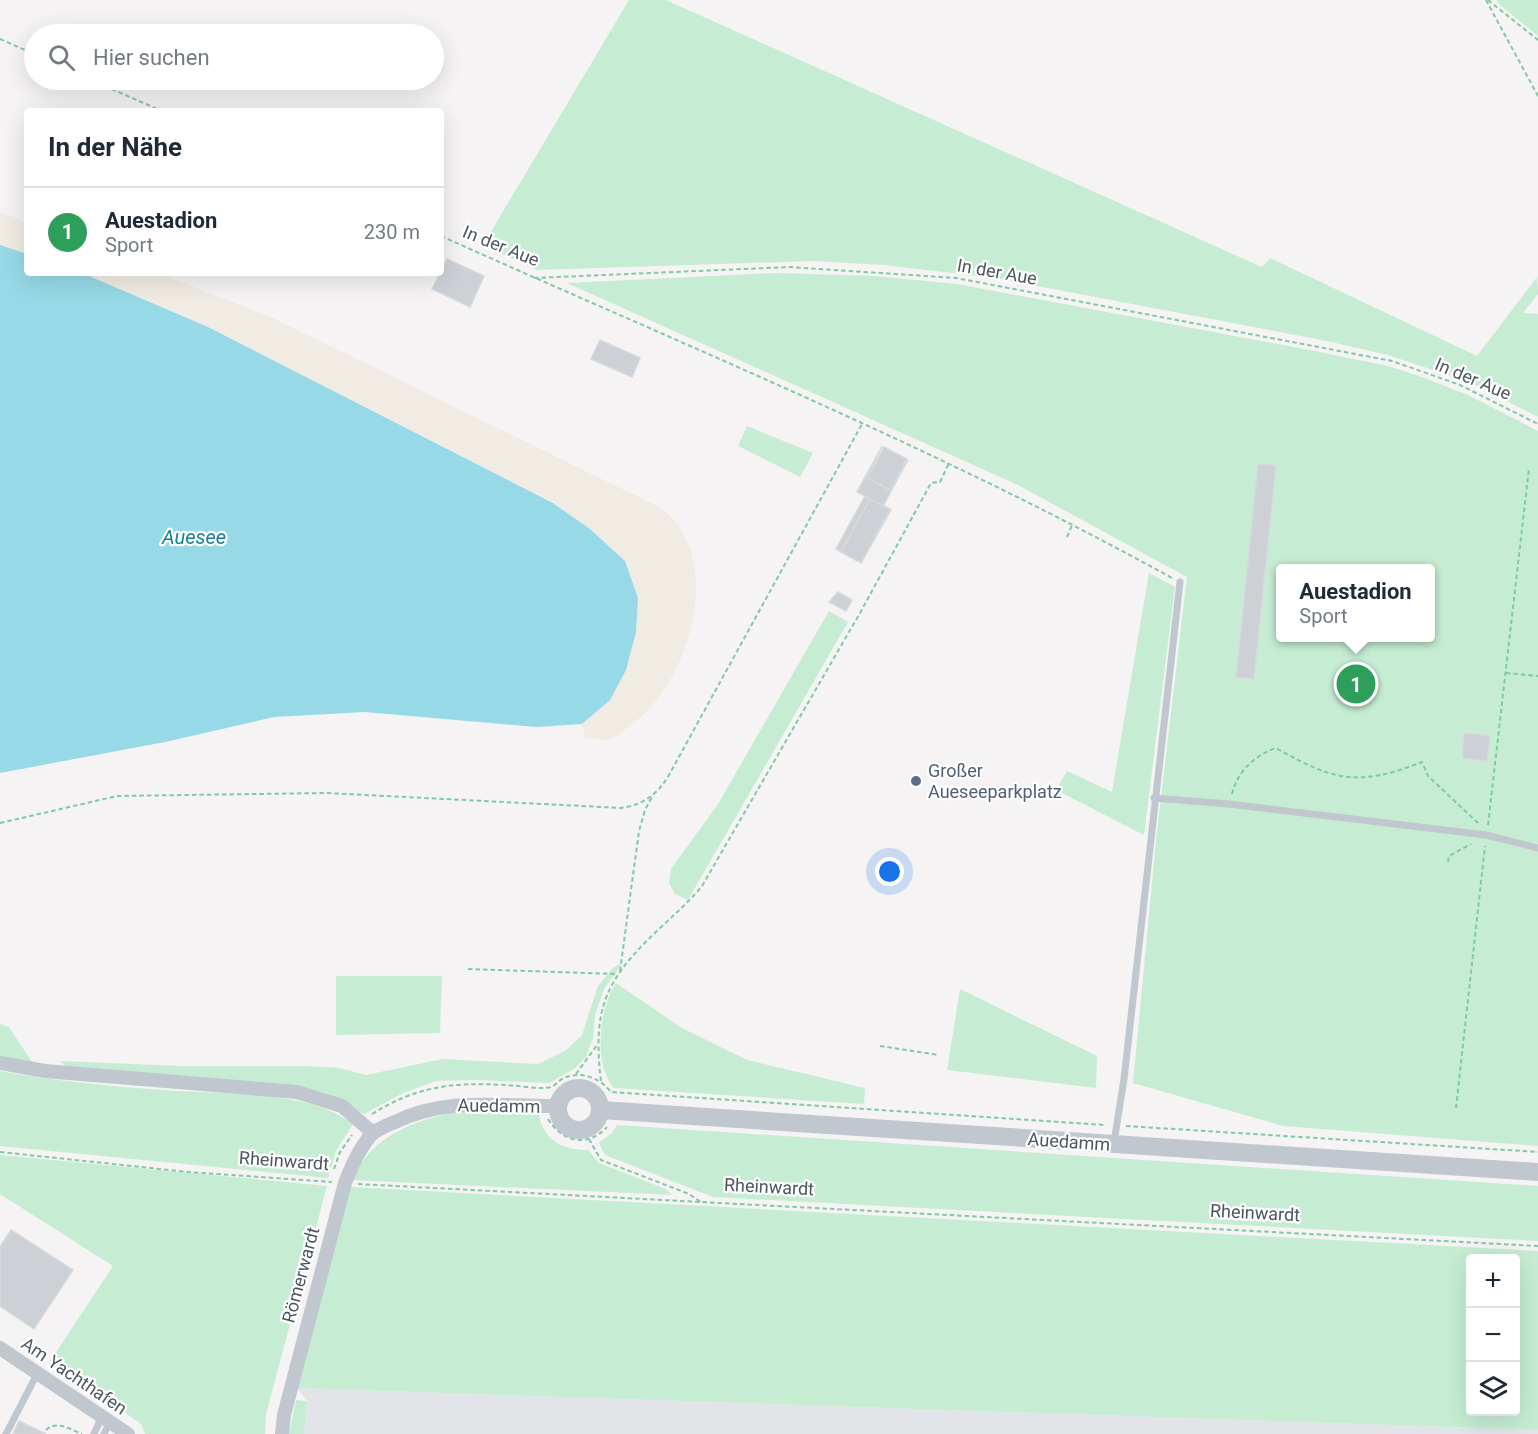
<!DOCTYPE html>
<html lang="de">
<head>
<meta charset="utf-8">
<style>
  body { margin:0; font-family:Roboto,sans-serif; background:#f2f2f3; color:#1f2937 }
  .controls { position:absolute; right:18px; bottom:18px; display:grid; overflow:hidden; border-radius:6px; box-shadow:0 6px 24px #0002 }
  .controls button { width:54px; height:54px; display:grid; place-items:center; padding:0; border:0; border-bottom:2px solid #e0e1e3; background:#fff; color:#1f2937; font:30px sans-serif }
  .you { position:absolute; left:890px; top:872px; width:21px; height:21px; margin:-15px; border:4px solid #fff; border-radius:50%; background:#1a73e8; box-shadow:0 0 0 9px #1a73e833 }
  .badge { display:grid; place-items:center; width:39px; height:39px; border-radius:50%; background:#2a7dd8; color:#fff; font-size:20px; font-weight:700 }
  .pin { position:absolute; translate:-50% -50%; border:3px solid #fff; box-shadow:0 2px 6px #0006 }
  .popup { position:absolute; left:1276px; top:564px; width:159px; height:78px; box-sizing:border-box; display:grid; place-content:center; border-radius:6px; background:#fff; filter:drop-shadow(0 2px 4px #0005); font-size:20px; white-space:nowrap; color:#747a83 }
  .popup b { font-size:22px; color:#1f2937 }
  .popup::after { content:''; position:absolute; left:50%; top:100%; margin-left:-12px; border:12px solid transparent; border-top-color:#fff }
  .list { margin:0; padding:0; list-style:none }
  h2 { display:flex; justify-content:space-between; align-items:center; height:78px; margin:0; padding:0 24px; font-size:26px }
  h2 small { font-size:20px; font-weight:400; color:#747a83 }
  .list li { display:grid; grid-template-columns:39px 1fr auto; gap:18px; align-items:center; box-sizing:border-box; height:90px; padding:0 24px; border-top:2px solid #e0e1e3 }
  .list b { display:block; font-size:22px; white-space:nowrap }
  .list p { margin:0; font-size:20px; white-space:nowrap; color:#747a83 }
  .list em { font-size:20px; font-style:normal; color:#747a83 }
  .icon { flex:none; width:33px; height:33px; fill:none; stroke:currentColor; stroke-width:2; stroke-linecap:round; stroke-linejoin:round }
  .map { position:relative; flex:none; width:1538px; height:1434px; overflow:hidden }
  .search { position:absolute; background:#fff; box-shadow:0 6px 24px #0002; left:24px; top:24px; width:420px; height:66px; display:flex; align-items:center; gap:15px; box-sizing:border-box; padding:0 21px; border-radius:33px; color:#747a83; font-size:22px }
  .panel { position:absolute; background:#fff; box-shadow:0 6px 24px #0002; left:24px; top:108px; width:420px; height:168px; border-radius:6px }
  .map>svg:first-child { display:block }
</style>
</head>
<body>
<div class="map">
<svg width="1538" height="1434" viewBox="0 0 1538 1434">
  <rect width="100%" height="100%" fill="#f5f3f3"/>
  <path fill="#e2e4e7" d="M297,1388L1538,1430V1434H304L307,1401Z"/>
  <g fill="#c6edd4" fill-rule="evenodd">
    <path d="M629,0H666L1262,267L1270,258L1477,356L1537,277L1538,294L1523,313L1538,314V417L1469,382L1388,355L1322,340L995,278L884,265L812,261L537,270L483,245Z"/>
    <path d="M1496,0H1538V36L1500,5Z"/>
    <path d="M776,273L874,276L957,284L1315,351L1388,366L1422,377L1468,395L1538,431V1146L1283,1126L1133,1083L1156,840L1187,577L1018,485L567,283ZM1281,568H1431V638H1281Z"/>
    <path d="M747,426L813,453L800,477L738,446Z"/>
    <path d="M1149,573L1175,587L1144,835L1056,790L1067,771L1112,792Z"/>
    <path d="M829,611L848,622L688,900L675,894L669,883L671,869L718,804Z"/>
    <path d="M623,962L604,989L595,1015L593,1038L586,1057L574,1069L549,1083L476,1080L436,1081L403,1093L364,1114L323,1092L297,1088L66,1069L61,1061L180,1066H303L339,1068L366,1075L443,1059L538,1064L565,1051L582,1035L598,986L613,968Z"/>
    <path d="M336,976H442L440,1033L336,1035Z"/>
    <path d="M616,983L682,1028L747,1060L865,1088L864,1104L614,1088C593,1065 599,1008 616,983Z"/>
    <path d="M960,989L1097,1056L1096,1088L947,1070Z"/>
    <path d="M0,1024L9,1027L34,1065L0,1058Z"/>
    <path d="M0,1071C54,1081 108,1086 163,1090C221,1095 305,1088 353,1124L336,1151L328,1178L0,1146Z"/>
    <path d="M467,1110L539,1115C544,1141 563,1150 588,1150L599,1163L666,1189L672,1195L353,1180C371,1133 421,1118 467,1110Z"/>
    <path d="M617,1125L1538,1186V1241L713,1197L605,1155L599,1143L612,1133Z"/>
    <path d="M0,1155L327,1186L266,1414L265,1434H145L141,1424L51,1360L113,1266L0,1194Z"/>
    <path d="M351,1187L1538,1251V1430L297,1388ZM1470,1258H1516V1412H1470Z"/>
    <path d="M296,1400L307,1401L304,1434H289Z"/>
  </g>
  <g fill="#f1ece3">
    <path d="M0,212L27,222V254L0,245Z"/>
    <path d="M82,273H158L271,317L612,484C633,495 664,505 678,525C720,583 683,692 627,728C622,732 614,739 608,740C601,741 592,738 585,738L582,724L610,700L636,632L638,598L625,561L590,529L553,502L208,327Z"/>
  </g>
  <path fill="#97d9e7" d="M0,245L27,254V273H82L208,327L553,503L590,529L625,561L638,598L636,632L626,670L610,700L582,724L537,727L365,712L274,717L165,742L0,773Z"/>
  <g fill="#cdd0d5" stroke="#d7d9dd" stroke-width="1.5">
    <path d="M447,259L484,276L470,307L432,289Z"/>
    <path d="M600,340L640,358L632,377L591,359Z"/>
    <path d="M882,446L867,478L890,490L908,460L883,506L857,492Z"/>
    <path d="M884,447L907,459L890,490L867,478Z"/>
    <path d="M1258,464L1276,466L1254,679L1236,677Z"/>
    <path d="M865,496L870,499L841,552L836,549Z"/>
    <path d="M870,499L890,509L861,563L841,552Z"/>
    <path d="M890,509L891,510L861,563Z"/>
    <path d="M838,592L852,600L846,611L829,602Z"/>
    <path d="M1464,733L1490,736L1487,761L1462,758Z"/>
    <path d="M11,1230L73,1270L34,1329L0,1306V1247Z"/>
    <path d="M19,1421L46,1434H13Z"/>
  </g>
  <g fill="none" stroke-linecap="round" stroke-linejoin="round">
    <g stroke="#81c9a3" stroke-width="2" stroke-dasharray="4.5 3" stroke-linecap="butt">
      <path d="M1486,0L1538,96"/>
      <path d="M1488,0L1538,40"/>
      <path d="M0,39L34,54"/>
      <path d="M91,80L162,111"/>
      <path d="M441,236C686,346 937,448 1172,578"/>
      <path d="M534,278L790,267L956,278L1392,361L1460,385L1538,424"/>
      <path d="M1067,537L1073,523"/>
      <path d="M1506,673L1538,676"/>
      <path d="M1232,794C1237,772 1255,755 1276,748C1334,781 1358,787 1422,762L1428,776L1478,823"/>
      <path d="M0,823L117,796L327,793L621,808C643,805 658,794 669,775L862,424"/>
      <path d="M1488,825L1529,468"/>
      <path d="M1448,862L1449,856L1471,844"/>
      <path d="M468,969L618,974"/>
      <path d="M620,971L639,831L645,810L653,795"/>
      <path d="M880,1046L939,1055"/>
      <path d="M576,1074L597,1045"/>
      <path d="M601,1081C592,1007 606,979 660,928C675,914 689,902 702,886L860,613L931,483L940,482L949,463"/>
      <path d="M1456,1108L1485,846"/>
      <path d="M372,1114C417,1086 453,1082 505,1085C515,1085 542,1090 551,1087C555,1086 558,1081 562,1079C580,1070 599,1077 611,1092L1105,1125"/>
      <path d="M548,1119C562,1142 588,1148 607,1127"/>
      <path d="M1126,1126L1538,1152"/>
      <path d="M589,1139L601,1160L689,1194L701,1202"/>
      <path d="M0,1152L188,1172L332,1182"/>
      <path d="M334,1169L340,1152L352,1135"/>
      <path d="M358,1184L1538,1246"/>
      <path d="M46,1430C57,1420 70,1429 82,1434"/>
    </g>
    <g stroke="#c0c7ce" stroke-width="7">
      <path d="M1154,798L1229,804L1486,835L1538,848"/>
      <path d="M1114,1142L1124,1079L1180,582"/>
      <path d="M6,1434L37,1374"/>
      <path d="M94,1434L102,1416"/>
      <path d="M104,1434L110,1422"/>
    </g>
    <g stroke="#c0c7ce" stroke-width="14">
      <path d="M0,1063L45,1071L297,1092L342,1106L373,1133"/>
      <path d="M0,1348L128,1434"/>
      <path d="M282,1434L284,1415L345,1183C352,1165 359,1149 371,1135C377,1129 388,1125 395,1122C448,1096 502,1107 558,1106"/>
    </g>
    <g stroke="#c0c7ce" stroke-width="18">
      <circle cx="579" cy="1109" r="21"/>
      <path d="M601,1110L1538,1172"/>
    </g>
  </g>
  <circle fill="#5c6f8a" stroke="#fff" stroke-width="2" cx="916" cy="781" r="6"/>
  <g text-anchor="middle" stroke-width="4.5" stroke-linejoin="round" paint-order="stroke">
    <g font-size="18" fill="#4c575f" stroke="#fff">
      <text transform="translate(501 246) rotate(22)" y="6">In der Aue</text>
      <text transform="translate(997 272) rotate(10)" y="6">In der Aue</text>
      <text transform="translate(1473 379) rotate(23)" y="6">In der Aue</text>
      <text transform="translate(499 1106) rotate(1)" y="6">Auedamm</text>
      <text transform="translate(1069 1142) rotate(4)" y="6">Auedamm</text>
      <text transform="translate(284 1161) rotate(4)" y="6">Rheinwardt</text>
      <text transform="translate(769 1187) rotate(3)" y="6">Rheinwardt</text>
      <text transform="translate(1255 1213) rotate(3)" y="6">Rheinwardt</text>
      <text transform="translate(301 1275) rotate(-75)" y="6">Römerwardt</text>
      <text transform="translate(74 1376) rotate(34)" y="6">Am Yachthafen</text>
    </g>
    <g font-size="18" fill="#4e5e75" stroke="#fff" text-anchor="start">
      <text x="928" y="777">Großer<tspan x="928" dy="21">Aueseeparkplatz</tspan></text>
    </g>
    <g font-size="20" font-style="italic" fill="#178197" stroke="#fff">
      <text x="194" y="544">Auesee</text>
    </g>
  </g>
</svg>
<div class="controls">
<button>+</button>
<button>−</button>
<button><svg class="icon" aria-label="layers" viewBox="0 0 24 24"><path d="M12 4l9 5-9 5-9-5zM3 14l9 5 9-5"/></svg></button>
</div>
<div class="you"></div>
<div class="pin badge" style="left:1356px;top:684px;background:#2e9e5b">1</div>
<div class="popup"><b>Auestadion</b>Sport</div>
<div class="search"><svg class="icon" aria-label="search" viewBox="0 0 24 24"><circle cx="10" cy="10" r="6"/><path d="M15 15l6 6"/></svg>Hier suchen</div>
<section class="panel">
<h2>In der Nähe<small></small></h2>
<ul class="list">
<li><span class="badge" style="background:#2e9e5b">1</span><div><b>Auestadion</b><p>Sport</p></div><em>230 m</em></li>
</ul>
</section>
</div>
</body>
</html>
